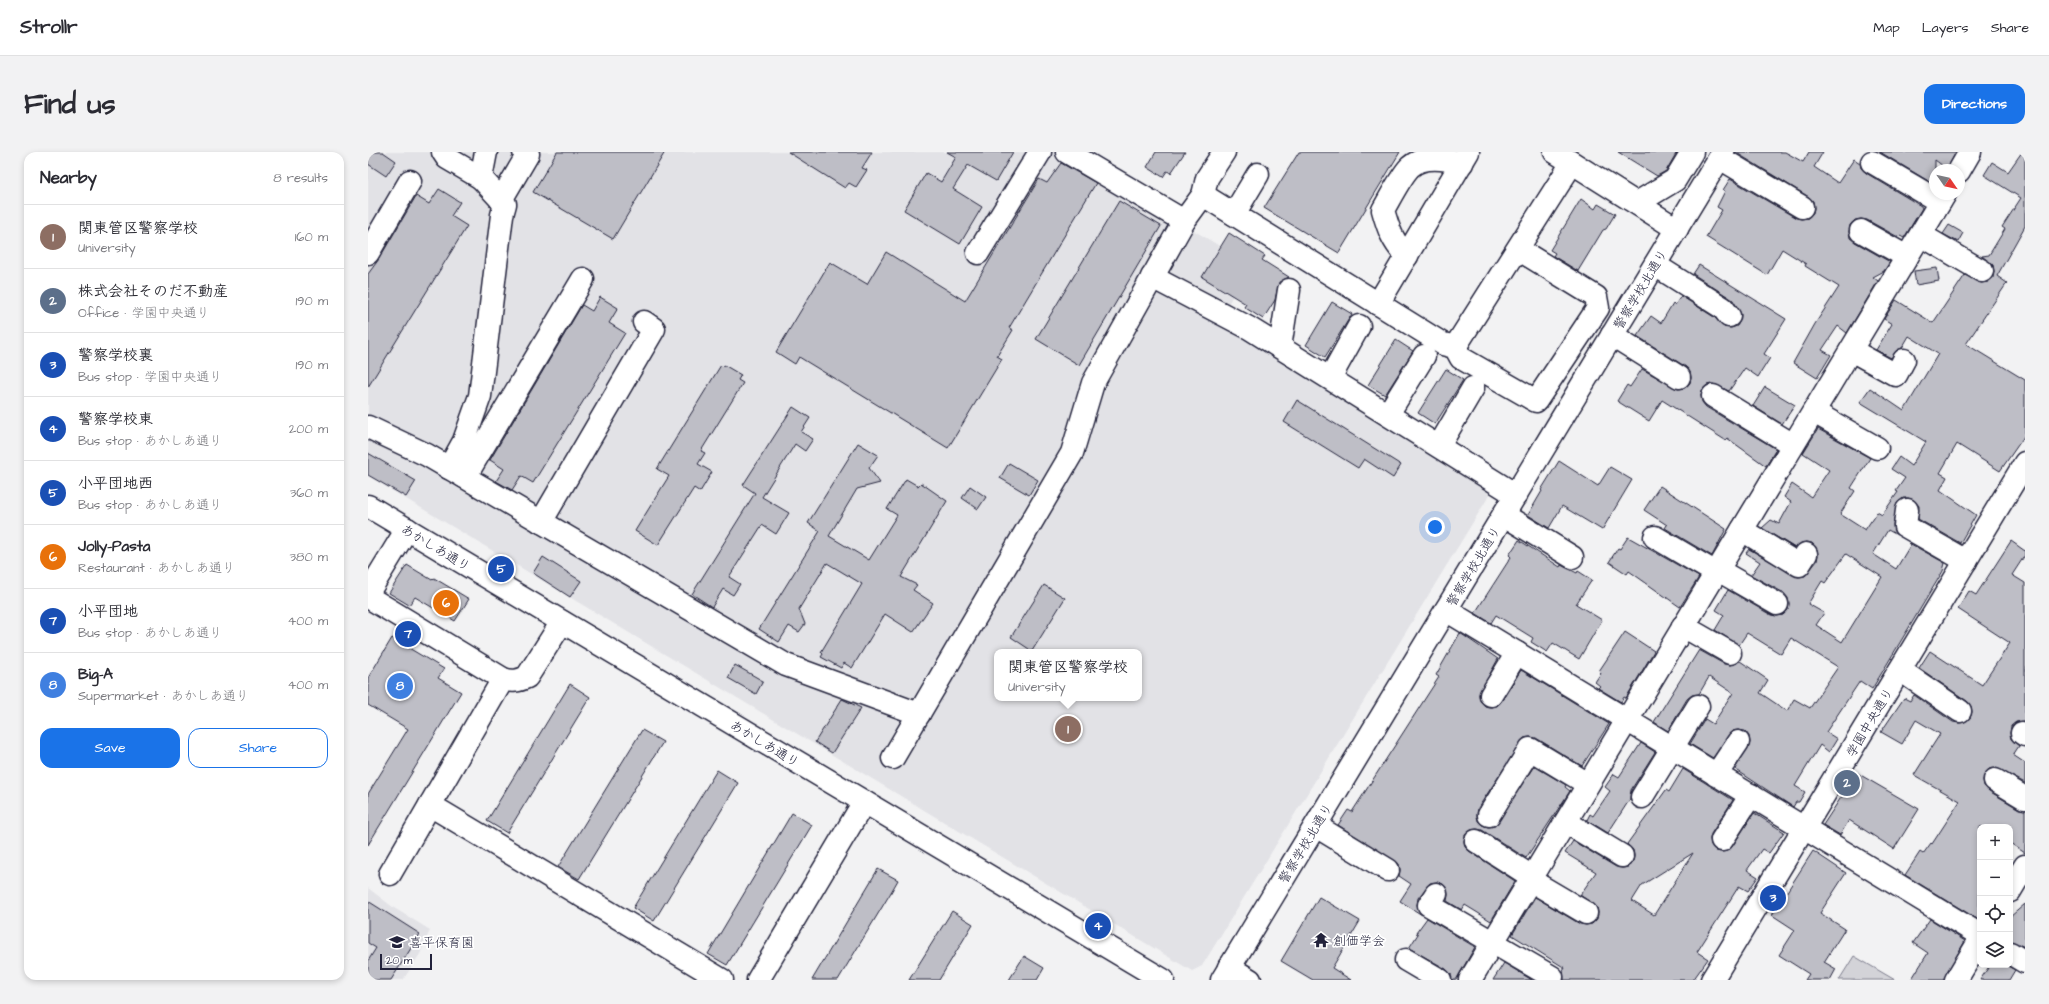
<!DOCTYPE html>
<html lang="en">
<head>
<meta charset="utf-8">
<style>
  body { margin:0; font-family:"Architects Daughter","Klee One",sans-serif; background:#f2f2f3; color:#2b2b33 }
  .controls { position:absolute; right:12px; bottom:12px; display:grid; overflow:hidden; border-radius:8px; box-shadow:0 2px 6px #0003 }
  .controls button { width:36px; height:36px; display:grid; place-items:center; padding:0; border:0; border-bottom:1px solid #e1e1e2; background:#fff; color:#2b2b33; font:20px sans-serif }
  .compass { position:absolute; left:1561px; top:12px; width:36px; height:36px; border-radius:50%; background:#fff; box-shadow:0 2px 6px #0003; rotate:124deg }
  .scale { position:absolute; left:12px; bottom:10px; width:52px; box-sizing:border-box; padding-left:4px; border:2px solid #22223b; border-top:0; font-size:11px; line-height:14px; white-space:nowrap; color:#22223b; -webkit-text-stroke:3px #fff; paint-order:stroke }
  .you { position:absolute; left:1067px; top:375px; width:14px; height:14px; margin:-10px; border:3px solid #fff; border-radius:50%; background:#1a73e8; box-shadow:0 0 0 6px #1a73e833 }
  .badge { display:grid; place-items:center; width:26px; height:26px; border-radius:50%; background:#1a73e8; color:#fff; font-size:13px; font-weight:700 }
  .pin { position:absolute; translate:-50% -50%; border:2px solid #fff; box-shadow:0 1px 4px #0006 }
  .popup { position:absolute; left:626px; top:497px; width:148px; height:52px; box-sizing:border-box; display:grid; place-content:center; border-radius:8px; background:#fff; filter:drop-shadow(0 1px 3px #0005); font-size:13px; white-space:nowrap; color:#7c7c81 }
  .popup b { font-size:15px; color:#2b2b33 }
  .popup::after { content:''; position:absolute; left:50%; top:100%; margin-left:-8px; border:8px solid transparent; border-top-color:#fff }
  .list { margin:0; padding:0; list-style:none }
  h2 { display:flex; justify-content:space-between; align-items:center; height:52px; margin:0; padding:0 16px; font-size:17px }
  h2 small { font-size:13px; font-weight:400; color:#7c7c81 }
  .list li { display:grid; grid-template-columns:26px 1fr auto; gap:12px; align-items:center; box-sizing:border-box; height:64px; padding:0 16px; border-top:1px solid #e1e1e2 }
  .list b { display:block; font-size:15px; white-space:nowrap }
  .list p { margin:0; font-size:13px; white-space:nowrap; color:#7c7c81 }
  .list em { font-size:13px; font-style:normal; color:#7c7c81 }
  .actions { display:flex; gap:8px; padding:12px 16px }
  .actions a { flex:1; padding:9px 0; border:1px solid #1a73e8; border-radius:12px; text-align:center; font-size:14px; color:#1a73e8 }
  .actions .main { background:#1a73e8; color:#fff }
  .icon { flex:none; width:22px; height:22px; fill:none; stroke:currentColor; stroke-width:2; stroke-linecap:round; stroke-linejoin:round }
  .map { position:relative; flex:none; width:1657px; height:828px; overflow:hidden; border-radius:12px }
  header { display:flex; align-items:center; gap:24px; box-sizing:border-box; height:56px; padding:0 20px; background:#fff; border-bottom:1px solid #e1e1e2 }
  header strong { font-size:19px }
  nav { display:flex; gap:22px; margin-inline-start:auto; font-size:14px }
  .intro { display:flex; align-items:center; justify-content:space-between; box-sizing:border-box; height:96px; padding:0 24px }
  h1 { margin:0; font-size:28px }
  .button { padding:10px 18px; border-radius:12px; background:#1a73e8; color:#fff; font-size:14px; font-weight:700 }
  main { display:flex; gap:24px; padding:0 24px }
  aside { flex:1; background:#fff; border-radius:12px; box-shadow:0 2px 6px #0003 }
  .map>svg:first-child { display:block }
</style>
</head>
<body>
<header>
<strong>Strollr</strong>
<nav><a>Map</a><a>Layers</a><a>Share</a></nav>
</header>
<div class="intro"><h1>Find us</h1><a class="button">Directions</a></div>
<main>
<aside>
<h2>Nearby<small>8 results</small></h2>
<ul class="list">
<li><span class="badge" style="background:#8d6e63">1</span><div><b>関東管区警察学校</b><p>University</p></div><em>160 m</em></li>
<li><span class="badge" style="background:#5c6f8a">2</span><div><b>株式会社そのだ不動産</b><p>Office · 学園中央通り</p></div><em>190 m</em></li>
<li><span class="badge" style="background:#1a4fb4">3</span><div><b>警察学校裏</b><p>Bus stop · 学園中央通り</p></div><em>190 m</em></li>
<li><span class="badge" style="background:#1a4fb4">4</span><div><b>警察学校東</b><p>Bus stop · あかしあ通り</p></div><em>200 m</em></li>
<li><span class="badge" style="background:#1a4fb4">5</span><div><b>小平団地西</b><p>Bus stop · あかしあ通り</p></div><em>360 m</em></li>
<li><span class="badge" style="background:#e8710a">6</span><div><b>Jolly-Pasta</b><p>Restaurant · あかしあ通り</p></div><em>380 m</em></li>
<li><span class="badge" style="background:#1a4fb4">7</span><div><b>小平団地</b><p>Bus stop · あかしあ通り</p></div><em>400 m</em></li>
<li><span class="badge" style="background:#3f7fe0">8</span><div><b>Big-A</b><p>Supermarket · あかしあ通り</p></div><em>400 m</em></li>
</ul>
<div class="actions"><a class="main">Save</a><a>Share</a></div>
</aside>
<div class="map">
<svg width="1657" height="828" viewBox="0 0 1657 828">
  <rect width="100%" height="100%" fill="#f2f2f3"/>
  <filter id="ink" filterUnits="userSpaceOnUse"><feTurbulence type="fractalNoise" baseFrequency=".025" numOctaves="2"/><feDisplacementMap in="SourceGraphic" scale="8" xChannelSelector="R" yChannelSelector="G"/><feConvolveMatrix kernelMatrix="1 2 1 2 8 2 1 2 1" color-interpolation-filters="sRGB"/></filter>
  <g filter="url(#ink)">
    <g fill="#e2e2e6" fill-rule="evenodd">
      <path d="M0,0H696L883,113L850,169L1124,339L834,814L824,819L0,324ZM629,500H771V546H629Z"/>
      <path d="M0,736L26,756L62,778L52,802L35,828H0Z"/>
    </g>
    <path fill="#d3d3d8" stroke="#7a7a8a" d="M1486,804L1527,828H1471Z"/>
    <g fill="#bebec6" stroke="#22223b" fill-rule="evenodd">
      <path d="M0,0H15L28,9L18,24L0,12Z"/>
      <path d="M189,0H297L245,87L165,40Z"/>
      <path d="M420,0H504L494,16L499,18L488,35L481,31L477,36Z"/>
      <path d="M579,0H645L628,29L600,13L585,37L614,55L592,92L536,58L558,21L573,30L588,5Z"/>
      <path d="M788,0H817L803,21L799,19L795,25L779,15Z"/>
      <path d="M931,0H1032L971,101L896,56Z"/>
      <path d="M1250,0H1309L1298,19L1289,24Z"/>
      <path d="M1367,0H1417L1435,10L1441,0H1455L1446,15L1470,31L1486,7L1492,11L1493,16L1498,21L1553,54L1554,56L1536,86L1530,83V85L1499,68L1493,67L1487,68L1482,73L1481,80L1482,86L1487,90L1522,110L1516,119L1505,125L1510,129L1479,181L1470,174L1454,198L1463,203L1449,226L1425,211L1447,172L1471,135L1437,114L1438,112L1414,97L1399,123L1338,85L1354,58L1349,55L1357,39L1355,38L1362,27L1428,66L1433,67L1440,66L1445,61L1446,56L1445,49L1441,45Z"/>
      <path d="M1512,0H1588L1579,17L1567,8V33Z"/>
      <path d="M1654,0H1657V74L1629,124L1639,131L1598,192L1657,228V283L1632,319L1589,292L1572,321L1579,325L1572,338L1608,363L1592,391L1550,367L1551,354L1546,348L1540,346H1535L1529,351L1525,372L1526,379L1529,383L1520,378L1505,402L1528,417L1543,392L1541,391L1577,411L1575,419L1504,537L1492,529L1458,580L1469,587L1461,600L1452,593L1427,634L1437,640L1431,650H1428L1425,655L1367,617L1382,591L1381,584L1377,579L1370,578L1364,579L1345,606L1322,592L1337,567L1345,572L1365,541L1341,525L1331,542L1324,543L1319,547L1300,579L1286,570L1331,498L1356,512L1362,513L1372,509L1400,528L1392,541L1419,559L1426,547L1442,556L1470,515L1423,486L1413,502L1379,481L1371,493L1347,478L1356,463L1348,458L1360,438L1403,463L1409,464L1415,463L1420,458L1421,452L1420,446L1416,441L1383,423L1392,410L1378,401L1381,397L1430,425L1437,424L1449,409L1450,403L1449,397L1444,391L1439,390L1433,391L1427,396L1394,376L1403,368L1411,372L1423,350L1416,345L1424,332L1443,345L1461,318L1435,301L1450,277L1502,306L1483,336L1487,339L1472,362L1497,378L1509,360L1514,363L1530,340L1528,339L1537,326L1523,317L1531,305L1543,314L1558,290L1492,250L1502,236L1536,259L1570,202L1541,184L1534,196L1529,198L1523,206L1508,198L1524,172L1516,167L1528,148L1565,171L1597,123L1613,131L1620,130L1625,126L1626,120L1625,113L1614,104L1621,103L1637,77L1634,75L1653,46L1616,23L1624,10L1640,20ZM1478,402L1514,425L1474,490L1448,473L1456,461L1440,452L1454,429L1457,431Z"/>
      <path d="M693,11L728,31L641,176L645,178L629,204L634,207L580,296L431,205L427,212L408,200L462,110L499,132L518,100L597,149L671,27L679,31Z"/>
      <path d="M71,37L92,50L83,64L99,74L0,235V122L11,107L48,44L61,52Z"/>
      <path d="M1213,47L1227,57L1230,52L1247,62L1238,77L1235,78L1210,119L1185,104L1187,101L1182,98Z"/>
      <path d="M751,49L793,74L711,213L668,187Z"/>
      <path d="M1581,73L1595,81L1590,90L1575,82Z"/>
      <path d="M861,81L897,104L894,108L921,125L911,130L907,148L895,167L876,155L878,152L834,125Z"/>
      <path d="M1331,113L1418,167L1396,202L1402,206L1390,225L1377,216L1361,239L1345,232L1339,233L1334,238L1333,243L1334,250L1338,255L1408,297L1398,314L1359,286L1357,288L1294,248L1281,269L1249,249L1259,233L1262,235L1274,217L1310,237L1317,236L1322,231L1323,226L1322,220L1318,215L1269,184L1283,164L1293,171L1305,151L1307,153L1313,144L1346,165L1356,175L1363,176L1369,174L1372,169L1373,162L1365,148L1325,122Z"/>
      <path d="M1569,116L1571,129L1548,133L1546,119Z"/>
      <path d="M232,145L250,156L241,171L257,181L165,331L153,324L144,338L128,329L136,317L122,308L214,153L224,159Z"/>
      <path d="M964,150L984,162L957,205L938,193Z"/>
      <path d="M1028,188L1045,199L1017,243L1000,233Z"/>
      <path d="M353,213L355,215L356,213L373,223L370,228L375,231L333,299L337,301L330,312L344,320L332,340L326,336L290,393L267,379L301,324L289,317Z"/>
      <path d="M1078,217L1095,228L1067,272L1050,261Z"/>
      <path d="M1397,235L1427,253L1414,272L1385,254Z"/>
      <path d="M929,248L1033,313L1025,326L996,307L990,316L916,270Z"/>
      <path d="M425,255L442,266L433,280L445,287L437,299L427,292L394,345L421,361L408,382L394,373L361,425L372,432L365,443L355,437L344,455L324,442L387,341L375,333Z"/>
      <path d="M490,291L510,303L501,316L512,331L489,337L461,384L501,408L529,363L519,357L538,327L550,334L553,331L579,349L533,425L549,433L545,438L565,451L545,480L517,462L484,516L476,511L473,516L453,505L455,502L453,500L494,432L459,411L431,457L437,472L431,480L421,474L411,490L391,477L452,379L440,371Z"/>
      <path d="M0,301L48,329L38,345L0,323Z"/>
      <path d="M1191,309L1230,334L1242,315L1264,328L1234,378L1194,354L1181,376L1160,363L1174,339L1173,338Z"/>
      <path d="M641,311L670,328L661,343L632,326Z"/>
      <path d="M602,334L618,345L610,357L594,346Z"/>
      <path d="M1292,334L1358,377L1344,404L1297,376L1299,373L1276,358Z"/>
      <path d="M1260,385L1331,425L1312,455L1261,419L1259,422L1241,410L1250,396L1252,397Z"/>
      <path d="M1151,388L1192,415L1193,413L1209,421L1210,419L1224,428L1208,452L1234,468L1211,507L1185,491L1179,500L1163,490L1165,486L1128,463L1123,471L1107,461L1143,405L1141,403Z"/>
      <path d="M1643,389L1657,399V403L1644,423L1657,431V569L1648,570L1643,574L1642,581L1643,587L1651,594L1645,603L1657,611V631L1628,616L1621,617L1617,621L1615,628L1616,634L1621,639L1651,657L1657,658V701L1642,691V675H1612L1611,768L1537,723L1552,700L1555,702L1563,691L1564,692L1592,649L1546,623L1572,582L1548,568L1534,592L1513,580L1536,546L1542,549L1546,543L1585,570L1591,571L1597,570L1602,566L1604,560L1603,554L1599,549L1551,516L1562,499L1614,533L1642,491L1590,457L1601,439L1608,443Z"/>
      <path d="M175,405L213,429L202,445L165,421Z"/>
      <path d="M39,413L64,428L66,426L101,447L87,469L47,445L41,453L21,441Z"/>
      <path d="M676,433L697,446L664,499L643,485Z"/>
      <path d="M1257,480L1286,499L1258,546L1256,545L1253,550L1230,536L1232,534L1227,530L1233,521L1231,519Z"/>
      <path d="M1092,481L1130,507L1111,542L1112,549L1117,554L1122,555L1129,554L1133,550L1153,518L1241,572L1214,614L1168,586L1162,585L1156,586L1110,656L1109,663L1110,669L1114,673L1120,675L1127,674L1166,614L1198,633L1197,635L1202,639L1158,706L1114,678L1109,677L1103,678L1097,683L1096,689L1097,695L1101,699L1147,729L1123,769L1097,753L1094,758L1079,749L1080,743L1079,737L1075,732L1069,730L1062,731L1050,746L1049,753L1054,763L1032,749L1043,732L1031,724L1032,718L1031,712L970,673L980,658L984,660L1071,525L1068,523Z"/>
      <path d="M24,486L76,517L70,526L93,540L0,693V642L40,577L0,553V526Z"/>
      <path d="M367,513L395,529L388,542L360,526Z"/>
      <path d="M202,532L222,545L139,681L119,669Z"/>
      <path d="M474,547L493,556L464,601L447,590Z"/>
      <path d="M274,578L295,590L211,727L190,715Z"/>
      <path d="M1273,591L1287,600L1263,638L1262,647L1240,681L1219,668L1222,662L1225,664L1242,639L1237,635L1246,622L1251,625Z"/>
      <path d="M1315,617L1365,648L1343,682L1342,687L1343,693L1348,699L1353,700L1359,699L1364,695L1386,661L1416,680L1401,701L1394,697L1379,718L1390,725L1380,739L1371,734L1329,800L1340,807L1325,828H1196L1195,819L1197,816L1144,783L1167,745L1212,772L1218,773L1224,772L1229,767L1230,761L1229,755L1212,743L1228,720L1197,701L1205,689L1248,715L1254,716L1260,715L1265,710L1266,704L1265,698L1259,692L1298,638L1301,640ZM1325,701L1286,763L1264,749L1274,733Z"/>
      <path d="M349,618L370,631L286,769L265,756Z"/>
      <path d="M1489,621L1551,657L1526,697L1481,668L1472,683L1455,673Z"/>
      <path d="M424,661L444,673L359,813L340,802Z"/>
      <path d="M1445,699L1478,721L1452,761L1477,777L1456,810L1468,817L1462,828H1437L1441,822L1411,803L1427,778L1404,763Z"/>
      <path d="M510,717L530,728L522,742L470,828H444Z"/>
      <path d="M951,745L992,769L964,816L983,828H945L913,809Z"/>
      <path d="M0,749L52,782L23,828H0V809L8,796L0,791Z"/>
      <path d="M1657,752V795L1642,789V765Z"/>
      <path d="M584,759L605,772L571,828H541Z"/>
      <path d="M1059,766L1107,795L1088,828H1084L1083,822L1078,817L1041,796L1050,782L1048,781Z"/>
      <path d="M1562,767L1597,789L1575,828H1543L1560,801L1545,791Z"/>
      <path d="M656,804L676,816L669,828H641Z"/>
      <path d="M1136,811L1164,828H1125Z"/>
      <path d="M1622,813H1638L1647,818L1641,828H1612Z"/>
    </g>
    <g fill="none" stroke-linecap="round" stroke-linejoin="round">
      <defs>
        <g id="minor">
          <path d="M75,0L79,6L113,26L137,52L134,63L112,244L96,289L81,316"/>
          <path d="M1187,0L1309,77"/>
          <path d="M1352,6L1434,55"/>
          <path d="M1504,10L1572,50"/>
          <path d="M1591,19L1602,0"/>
          <path d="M113,26L118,0"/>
          <path d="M835,43L1075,192L1087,195L1093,206L1168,249L1230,156L1228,145L1150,97"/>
          <path d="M133,48L160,2L156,0"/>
          <path d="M1269,51L1307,28L1324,0"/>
          <path d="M866,62L890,22"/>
          <path d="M816,69L835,43L839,26L856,0"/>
          <path d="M1493,79L1539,105"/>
          <path d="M1553,83L1614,119"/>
          <path d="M0,101L42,29"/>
          <path d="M610,101L672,0"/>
          <path d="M1039,104C1025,91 1020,76 1015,58C1022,46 1033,24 1042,15C1055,3 1079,7 1094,11"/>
          <path d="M1287,113L1355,156L1361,164"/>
          <path d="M784,125L881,176L1148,343"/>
          <path d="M1010,152L1100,0"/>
          <path d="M1244,183L1311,225"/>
          <path d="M912,195L921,138"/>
          <path d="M1087,195L1204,11"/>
          <path d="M1483,198L1528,223L1536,208"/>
          <path d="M962,226L991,174"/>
          <path d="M1345,244L1425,293"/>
          <path d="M1446,260L1509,296"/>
          <path d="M1020,262L1056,204"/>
          <path d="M0,275L59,303L418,513L551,562"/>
          <path d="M1071,294L1105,236"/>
          <path d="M97,325L215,127"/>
          <path d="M0,354L795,828"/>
          <path d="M1539,358L1537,374L1598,409"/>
          <path d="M1136,363L1204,405"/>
          <path d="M173,370L286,177L276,170"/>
          <path d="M1374,378L1431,413L1438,402"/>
          <path d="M1287,385L1348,421"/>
          <path d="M1350,418L1409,452"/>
          <path d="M0,441L39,377"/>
          <path d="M0,445L135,527C145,530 150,529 159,525L194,470"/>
          <path d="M1078,458L1612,783"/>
          <path d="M1315,474L1362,501"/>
          <path d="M1532,518L1592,559"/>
          <path d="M1123,543L1149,501"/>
          <path d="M1654,581L1657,583"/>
          <path d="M525,606L704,301L725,231L816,69L699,0"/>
          <path d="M1348,623L1370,590"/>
          <path d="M1627,628L1657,646"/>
          <path d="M1274,645L1330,554"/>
          <path d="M62,653L354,828"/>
          <path d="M1121,663L1162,597L1220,632"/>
          <path d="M1198,670L1254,704"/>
          <path d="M948,674L1020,718"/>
          <path d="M1354,688L1383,643"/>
          <path d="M1108,689L1164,725"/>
          <path d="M22,722L135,527"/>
          <path d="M1162,728L1218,761"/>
          <path d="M1642,739L1657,714"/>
          <path d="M1068,742L1061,753L1184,825"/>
          <path d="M1642,801L1657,810"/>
          <path d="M1038,808L1072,828"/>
          <path d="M861,815L882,828"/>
          <path d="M390,828L496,650"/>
          <path d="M854,828L1355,0"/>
          <path d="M1102,828L1577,42"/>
          <path d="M1344,828L1657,311"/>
          <path d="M1588,828L1612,788"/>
        </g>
      </defs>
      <use href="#minor" stroke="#22223b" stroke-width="25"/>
      <use href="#minor" stroke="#fff" stroke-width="22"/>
    </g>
  </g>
  <defs>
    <symbol id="temple-bare" viewBox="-9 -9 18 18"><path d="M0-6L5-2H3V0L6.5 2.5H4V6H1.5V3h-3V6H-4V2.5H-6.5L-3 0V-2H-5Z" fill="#22223b" stroke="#fff" stroke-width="2.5" paint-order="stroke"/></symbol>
    <symbol id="school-bare" viewBox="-9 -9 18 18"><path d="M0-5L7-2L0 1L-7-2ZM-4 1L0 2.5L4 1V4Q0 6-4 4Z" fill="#22223b" stroke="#fff" stroke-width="2.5" paint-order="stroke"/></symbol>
  </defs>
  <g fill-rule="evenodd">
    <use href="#temple-bare" x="942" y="777" width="22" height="22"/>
    <use href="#school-bare" x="18" y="779" width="22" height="22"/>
  </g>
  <g text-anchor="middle" stroke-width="3.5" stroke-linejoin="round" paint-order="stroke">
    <g font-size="13" fill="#22223b" stroke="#fff">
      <text transform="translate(1272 137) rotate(-59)" y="5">警察学校北通り</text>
      <text transform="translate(68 395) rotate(31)" y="5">あかしあ通り</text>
      <text transform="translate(1105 414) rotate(-59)" y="5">警察学校北通り</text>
      <text transform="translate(1501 570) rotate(-59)" y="5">学園中央通り</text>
      <text transform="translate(397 591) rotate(31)" y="5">あかしあ通り</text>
      <text transform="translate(937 691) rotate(-59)" y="5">警察学校北通り</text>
    </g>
    <g font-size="13" fill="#22223b" stroke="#fff" text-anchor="start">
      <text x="965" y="793">創価学会</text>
      <text x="41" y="795">喜平保育園</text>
    </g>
  </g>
</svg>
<div class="controls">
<button>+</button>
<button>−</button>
<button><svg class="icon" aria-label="locate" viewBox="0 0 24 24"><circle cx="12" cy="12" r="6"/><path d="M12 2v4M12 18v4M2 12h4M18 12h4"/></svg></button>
<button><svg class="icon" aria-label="layers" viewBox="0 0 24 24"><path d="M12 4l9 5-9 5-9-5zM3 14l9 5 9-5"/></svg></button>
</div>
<svg class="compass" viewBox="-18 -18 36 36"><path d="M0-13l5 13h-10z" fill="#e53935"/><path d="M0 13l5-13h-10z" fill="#7c7c81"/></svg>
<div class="scale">20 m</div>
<div class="you"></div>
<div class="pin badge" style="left:700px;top:577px;background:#8d6e63">1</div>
<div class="popup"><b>関東管区警察学校</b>University</div>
<div class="pin badge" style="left:1479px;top:631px;background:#5c6f8a">2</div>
<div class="pin badge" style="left:1405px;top:746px;background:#1a4fb4">3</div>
<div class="pin badge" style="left:730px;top:774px;background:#1a4fb4">4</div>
<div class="pin badge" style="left:133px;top:417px;background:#1a4fb4">5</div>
<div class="pin badge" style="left:78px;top:451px;background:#e8710a">6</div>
<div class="pin badge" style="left:40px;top:482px;background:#1a4fb4">7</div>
<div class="pin badge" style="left:32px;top:534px;background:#3f7fe0">8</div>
</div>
</main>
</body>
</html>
